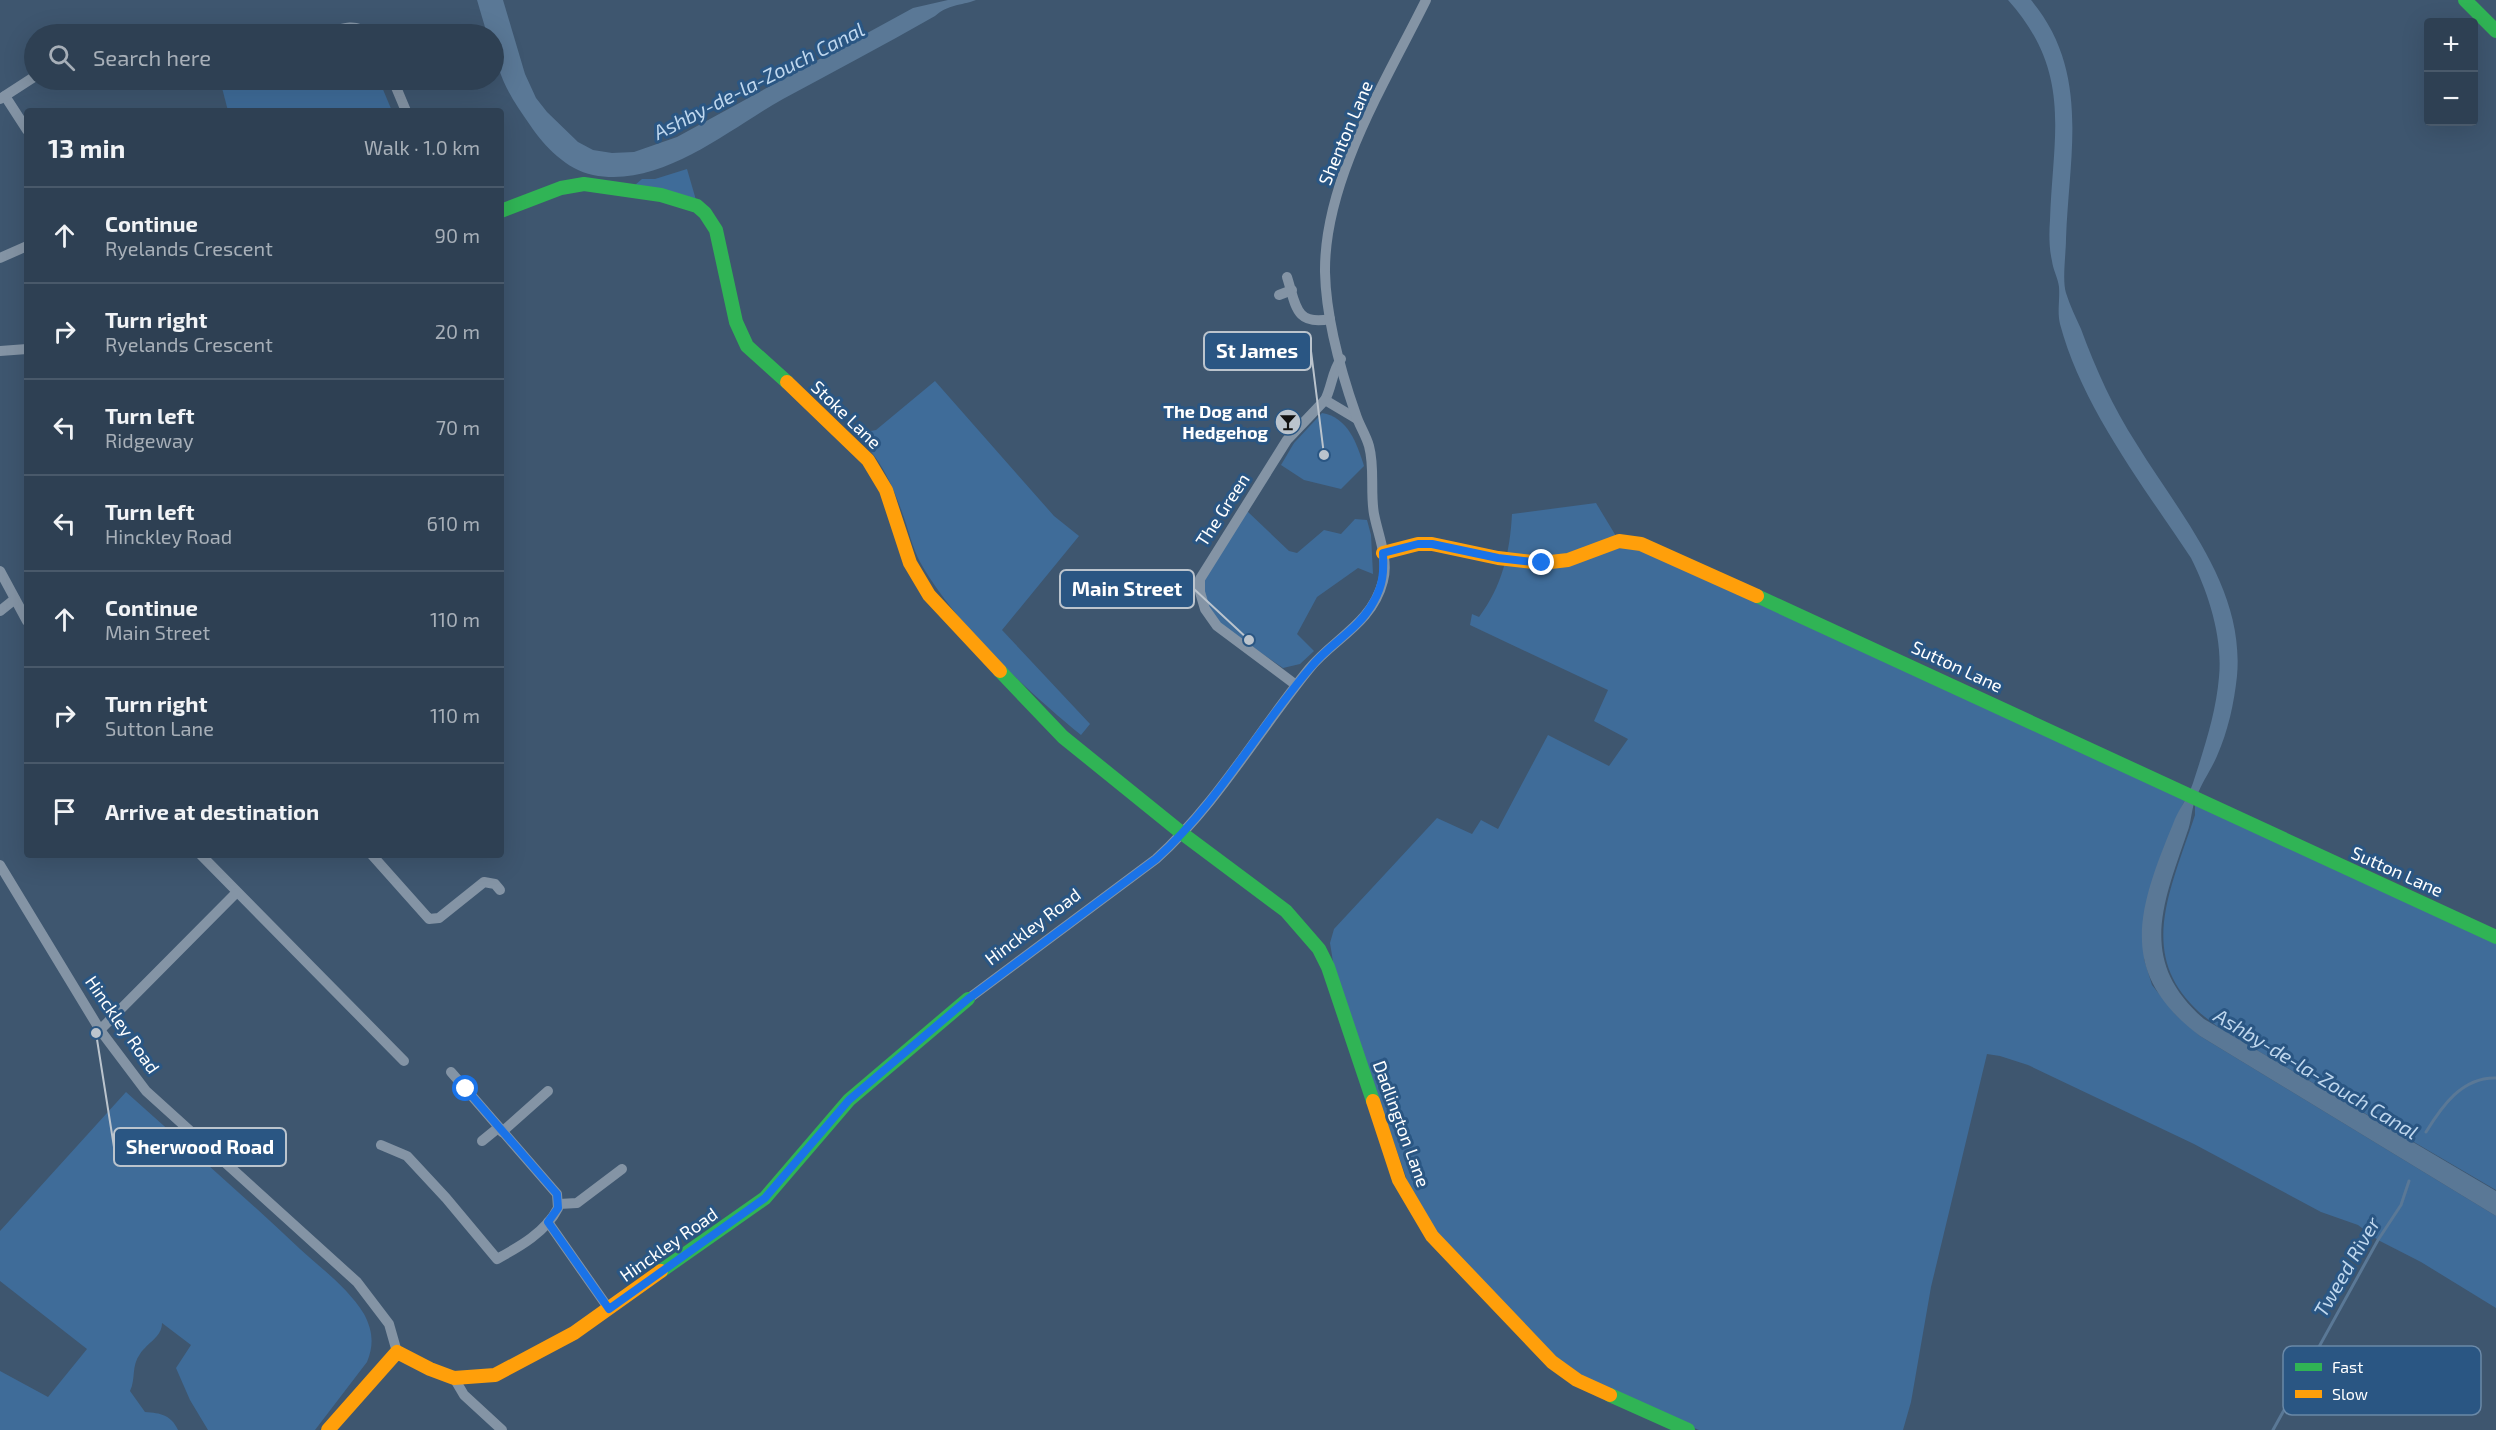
<!DOCTYPE html>
<html lang="en">
<head>
<meta charset="utf-8">
<style>
  body { margin:0; font-family:"Exo 2",sans-serif; background:#36475a; color:#f1f3f6 }
  .controls { position:absolute; right:18px; top:18px; display:grid; overflow:hidden; border-radius:6px; box-shadow:0 6px 24px #0002 }
  .controls button { width:54px; height:54px; display:grid; place-items:center; padding:0; border:0; border-bottom:2px solid #49596a; background:#2e4053; color:#f1f3f6; font:30px sans-serif }
  .stop { position:absolute; width:18px; height:18px; margin:-14px; border:4px solid #1a73e8; border-radius:50%; background:#fff }
  .stop.end { background:#1a73e8; border-color:#fff; box-shadow:0 2px 6px #0008 }
  .list { margin:0; padding:0; list-style:none }
  h2 { display:flex; justify-content:space-between; align-items:center; height:78px; margin:0; padding:0 24px; font-size:26px }
  h2 small { font-size:20px; font-weight:400; color:#a7afb8 }
  .list li { display:grid; grid-template-columns:39px 1fr auto; gap:18px; align-items:center; box-sizing:border-box; height:96px; padding:0 24px; border-top:2px solid #49596a }
  .list b { display:block; font-size:22px; white-space:nowrap }
  .list p { margin:0; font-size:20px; white-space:nowrap; color:#a7afb8 }
  .list em { font-size:20px; font-style:normal; color:#a7afb8 }
  .icon { flex:none; width:33px; height:33px; fill:none; stroke:currentColor; stroke-width:2; stroke-linecap:round; stroke-linejoin:round }
  .map { position:relative; flex:none; width:2496px; height:1430px; overflow:hidden }
  .search { position:absolute; background:#2e4053; box-shadow:0 6px 24px #0002; left:24px; top:24px; width:480px; height:66px; display:flex; align-items:center; gap:15px; box-sizing:border-box; padding:0 21px; border-radius:33px; color:#a7afb8; font-size:22px }
  .panel { position:absolute; background:#2e4053; box-shadow:0 6px 24px #0002; left:24px; top:108px; width:480px; height:750px; border-radius:6px }
  .map>svg:first-child { display:block }
</style>
</head>
<body>
<div class="map">
<svg width="2496" height="1430" viewBox="0 0 2496 1430">
  <rect width="100%" height="100%" fill="#3e566f"/>
  <g fill="#3f6c99">
    <path d="M220,80H379L392,111H228Z"/>
    <path d="M687,169L696,200L635,185L642,179H655Z"/>
    <path d="M935,381L1054,516L1079,536L1002,630L1090,724L1081,735C1026,690 955,624 920,562C912,547 909,531 903,515C893,485 879,455 854,434L876,430Z"/>
    <path d="M1322,413C1348,417 1357,444 1364,466L1341,489L1304,480L1281,465L1294,443Z"/>
    <path d="M1596,503L1619,541L2188,794L2181,808L2144,959L2152,985L2175,1014L2200,1036L2496,1216V1308L2421,1262L2378,1240L2358,1225L2321,1212L2194,1144L2028,1065L2000,1056L1987,1054L1931,1287L1911,1402L1903,1430H1699L1588,1383L1565,1369L1444,1244L1413,1197L1335,974L1330,943L1334,929L1437,818L1472,834L1481,820L1498,829L1548,735L1609,766L1628,739L1594,721L1608,690L1470,625L1472,614L1479,617C1502,587 1510,552 1512,514Z"/>
    <path d="M1247,511L1289,551L1297,553L1324,530L1341,534L1355,519L1367,520L1371,535L1373,574L1358,568L1317,597L1297,634L1314,651L1300,664L1283,668L1219,624L1207,608L1202,579Z"/>
    <path d="M2195,805L2496,937V1190L2224,1031C2130,969 2166,903 2195,815Z"/>
    <path d="M126,1092C184,1144 243,1195 300,1249C322,1269 348,1288 364,1314C373,1331 374,1345 367,1362L315,1430H208L190,1400L176,1368L191,1345L162,1323C162,1337 148,1342 140,1354C131,1366 136,1379 130,1391L145,1412C161,1413 171,1415 178,1430H0V1371L48,1397L87,1349L0,1281V1231Z"/>
  </g>
  <g fill="#5a7896">
    <path d="M477,0H503L525,74L536,98L547,112L578,142L593,150L612,153L634,152L677,137L913,8L948,0H976C960,6 949,4 935,16C884,45 833,72 783,99C728,130 660,189 593,175C567,170 544,146 530,125C509,95 494,72 494,34H487Z"/>
    <path d="M2008,0H2031C2091,72 2069,154 2066,239C2066,254 2062,280 2066,293C2070,306 2076,318 2081,329C2096,370 2113,407 2136,443C2180,515 2245,587 2237,676C2234,704 2228,731 2217,756C2211,770 2202,782 2197,796C2191,807 2192,821 2187,833C2163,904 2137,961 2204,1019L2496,1191V1216L2200,1036C2116,973 2138,909 2173,824C2178,810 2188,798 2193,783C2204,749 2216,713 2219,677C2223,637 2208,592 2191,558C2144,487 2082,407 2060,324C2057,311 2060,300 2059,287C2058,278 2053,270 2052,261C2049,248 2049,233 2050,220C2053,133 2073,73 2008,0Z"/>
  </g>
  <g fill="none" stroke-linecap="round" stroke-linejoin="round">
    <g stroke="#5a7896" stroke-width="3">
      <path d="M2426,1132C2442,1106 2462,1077 2496,1078"/>
      <path d="M2273,1430L2378,1240L2401,1205L2409,1181"/>
    </g>
    <g stroke="#8494a5" stroke-width="10">
      <path d="M324,34C340,29 355,22 368,34"/>
      <path d="M393,80L406,111"/>
      <path d="M5,96L27,130"/>
      <path d="M0,99L34,77"/>
      <path d="M0,258L27,246"/>
      <path d="M1287,277C1296,305 1295,326 1330,319"/>
      <path d="M1279,295L1292,290"/>
      <path d="M0,351L27,349"/>
      <path d="M1325,400C1332,387 1332,371 1341,359"/>
      <path d="M0,571L27,621"/>
      <path d="M0,611L15,599"/>
      <path d="M1296,685L1217,626L1205,609L1200,592V579L1287,440L1325,400L1357,419"/>
      <path d="M201,855L404,1061"/>
      <path d="M372,855L429,919L439,918L484,882L495,884L500,890"/>
      <path d="M0,865L100,1030L146,1091L357,1282L389,1324L397,1352"/>
      <path d="M968,999L1156,859C1217,804 1257,733 1309,669C1333,639 1372,624 1383,581C1389,560 1378,535 1374,514C1370,492 1375,468 1369,446C1366,435 1359,425 1356,415C1341,372 1326,317 1325,272C1324,180 1386,81 1426,0"/>
      <path d="M100,1030L236,893"/>
      <path d="M502,1132L548,1091"/>
      <path d="M482,1141L498,1128"/>
      <path d="M381,1145L407,1156L446,1198L497,1259C519,1247 546,1232 558,1208L557,1194L451,1072"/>
      <path d="M559,1204L577,1203L622,1169"/>
      <path d="M548,1222L609,1309"/>
      <path d="M454,1378L464,1395L502,1430"/>
    </g>
    <g stroke="#30b455" stroke-width="14">
      <path d="M2465,0L2496,31"/>
      <path d="M501,211L561,188L584,184L661,195L697,206L705,213L716,230L736,322L747,346L787,382"/>
      <path d="M1757,596L2496,937"/>
      <path d="M1000,671L1063,737L1183,834L1286,911L1319,949L1328,967L1373,1101"/>
      <path d="M661,1271L765,1198L849,1100L968,999"/>
      <path d="M1610,1395L1688,1430"/>
    </g>
    <g stroke="#ff9f0a" stroke-width="14">
      <path d="M787,382L868,460L886,490L910,563L929,595L1000,671"/>
      <path d="M1383,553L1418,544H1432L1498,558L1542,563L1568,560L1619,541L1641,544L1757,596"/>
      <path d="M1373,1101L1399,1180L1432,1236L1552,1362L1577,1380L1610,1395"/>
      <path d="M328,1430L397,1352L430,1369L454,1378L495,1375L574,1333L661,1271"/>
    </g>
  </g>
  <g fill="none" stroke-linecap="round" stroke-linejoin="round">
    <path stroke="#1a73e8" stroke-width="8" d="M466,1089L557,1194L558,1208L548,1222L609,1309L765,1198L849,1100L968,999L1156,859C1219,802 1257,730 1311,667C1331,642 1358,631 1374,601C1383,585 1384,572 1383,553L1418,544H1432L1498,558L1542,563"/>
  </g>
  <defs>
    <symbol id="bar-disc" viewBox="-11 -11 22 22"><circle r="9.5" fill="#bbc4cd" stroke="#2a5683"/><path d="M-6-5H6L.8 .8V4.5H3.5V6h-7V4.5H-.8V.8Z" fill="#111"/></symbol>
  </defs>
  <g fill-rule="evenodd">
    <use href="#bar-disc" x="1273" y="407" width="30" height="30"/>
  </g>
  <g text-anchor="middle" stroke-width="6" stroke-linejoin="round" paint-order="stroke">
    <g font-size="18" fill="#fff" stroke="#2a5683">
      <text transform="translate(1346 133) rotate(-67)" y="6">Shenton Lane</text>
      <text transform="translate(846 415) rotate(44)" y="6">Stoke Lane</text>
      <text transform="translate(1223 510) rotate(-57)" y="6">The Green</text>
      <text transform="translate(1957 667) rotate(25)" y="6">Sutton Lane</text>
      <text transform="translate(2397 872) rotate(24)" y="6">Sutton Lane</text>
      <text transform="translate(1033 927) rotate(-37)" y="6">Hinckley Road</text>
      <text transform="translate(122 1025) rotate(55)" y="6">Hinckley Road</text>
      <text transform="translate(1401 1124) rotate(70)" y="6">Dadlington Lane</text>
      <text transform="translate(669 1245) rotate(-35)" y="6">Hinckley Road</text>
    </g>
    <g font-size="18" font-weight="bold" fill="#fff" stroke="#2a5683" text-anchor="end">
      <text x="1268" y="418">The Dog and<tspan x="1268" dy="21">Hedgehog</tspan></text>
    </g>
    <g font-size="20" font-style="italic" fill="#bfd7ee" stroke="#2a5683">
      <text transform="translate(759 81) rotate(-27)" y="7">Ashby-de-la-Zouch Canal</text>
      <text transform="translate(2316 1074) rotate(31)" y="7">Ashby-de-la-Zouch Canal</text>
      <text transform="translate(2347 1267) rotate(-60)" y="7">Tweed River</text>
    </g>
  </g>
  <rect x="2283" y="1346" width="198" height="69" rx="9" fill="#2a5683" stroke="#6a89a8" stroke-width="1.5"/>
  <rect x="2295" y="1363" width="27" height="8" fill="#30b455"/>
  <rect x="2295" y="1390" width="27" height="8" fill="#ff9f0a"/>
  <g font-size="16" fill="#fff">
    <text x="2332" y="1373">Fast</text>
    <text x="2332" y="1400">Slow</text>
  </g>
  <path fill="none" stroke="#bbc4cd" stroke-width="2" d="M1324 455L1311 351M1249 640L1194 589M96 1033L114 1147"/>
  <g fill="#bbc4cd" stroke="#2a5683" stroke-width="2">
    <circle cx="1324" cy="455" r="6"/>
    <circle cx="1249" cy="640" r="6"/>
    <circle cx="96" cy="1033" r="6"/>
  </g>
  <g fill="#2a5683" stroke="#bbc4cd" stroke-width="2">
    <rect x="1204" y="332" width="107" height="38" rx="6"/>
    <rect x="1060" y="570" width="134" height="38" rx="6"/>
    <rect x="114" y="1128" width="172" height="38" rx="6"/>
  </g>
  <g font-size="20" text-anchor="middle" font-weight="bold" fill="#fff">
    <text x="1257" y="358">St James</text>
    <text x="1127" y="596">Main Street</text>
    <text x="200" y="1154">Sherwood Road</text>
  </g>
</svg>
<div class="controls">
<button>+</button>
<button>−</button>
</div>
<div class="stop" style="left:466px;top:1089px"></div>
<div class="stop end" style="left:1542px;top:563px"></div>
<div class="search"><svg class="icon" aria-label="search" viewBox="0 0 24 24"><circle cx="10" cy="10" r="6"/><path d="M15 15l6 6"/></svg>Search here</div>
<section class="panel">
<h2>13 min<small>Walk · 1.0 km</small></h2>
<ul class="list">
<li><svg class="icon" aria-label="ahead" viewBox="0 0 24 24"><path d="M12 20V5M6 11l6-6 6 6"/></svg><div><b>Continue</b><p>Ryelands Crescent</p></div><em>90 m</em></li>
<li><svg class="icon" aria-label="right" viewBox="0 0 24 24"><path d="M7 20v-9h11M14 6l5 5-5 5"/></svg><div><b>Turn right</b><p>Ryelands Crescent</p></div><em>20 m</em></li>
<li><svg class="icon" aria-label="left" viewBox="0 0 24 24"><path d="M17 20v-9H6M10 6l-5 5 5 5"/></svg><div><b>Turn left</b><p>Ridgeway</p></div><em>70 m</em></li>
<li><svg class="icon" aria-label="left" viewBox="0 0 24 24"><path d="M17 20v-9H6M10 6l-5 5 5 5"/></svg><div><b>Turn left</b><p>Hinckley Road</p></div><em>610 m</em></li>
<li><svg class="icon" aria-label="ahead" viewBox="0 0 24 24"><path d="M12 20V5M6 11l6-6 6 6"/></svg><div><b>Continue</b><p>Main Street</p></div><em>110 m</em></li>
<li><svg class="icon" aria-label="right" viewBox="0 0 24 24"><path d="M7 20v-9h11M14 6l5 5-5 5"/></svg><div><b>Turn right</b><p>Sutton Lane</p></div><em>110 m</em></li>
<li><svg class="icon" aria-label="arrive" viewBox="0 0 24 24"><path d="M6 21V4h12l-3 4 3 4H6"/></svg><div><b>Arrive at destination</b></div></li>
</ul>
</section>
</div>
</body>
</html>
